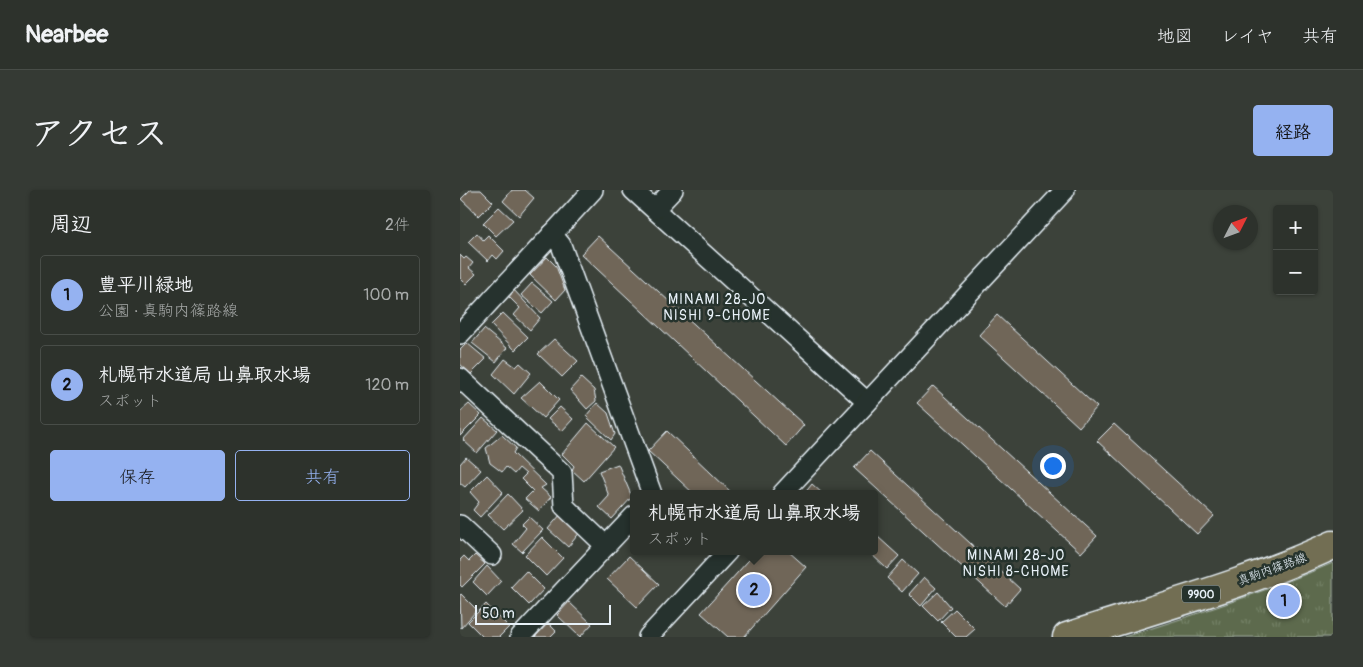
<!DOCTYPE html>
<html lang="ja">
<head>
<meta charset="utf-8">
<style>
  body { margin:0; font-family:Pangolin,"Klee One",sans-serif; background:#353a34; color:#f1f3f6 }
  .controls { position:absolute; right:15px; top:15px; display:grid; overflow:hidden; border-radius:5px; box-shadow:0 1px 4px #0004 }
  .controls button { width:45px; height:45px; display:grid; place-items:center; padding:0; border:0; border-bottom:1px solid #484d48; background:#2d322c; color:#f1f3f6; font:25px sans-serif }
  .compass { position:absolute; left:753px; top:15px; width:45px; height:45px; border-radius:50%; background:#2d322c; box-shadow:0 1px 4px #0004; rotate:48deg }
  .scale { position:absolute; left:15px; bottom:12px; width:136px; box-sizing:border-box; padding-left:5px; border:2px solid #e8f1f8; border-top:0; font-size:14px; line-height:18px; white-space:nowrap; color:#e8f1f8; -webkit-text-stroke:4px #26332d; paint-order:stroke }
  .you { position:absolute; left:592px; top:275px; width:18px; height:18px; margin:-12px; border:4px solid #fff; border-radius:50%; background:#1a73e8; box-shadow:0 0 0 8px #1a73e833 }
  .badge { display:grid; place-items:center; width:32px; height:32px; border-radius:50%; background:#95b2f1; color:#111; font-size:16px; font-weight:700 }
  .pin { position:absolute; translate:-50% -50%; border:2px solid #fff; box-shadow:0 1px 5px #0006 }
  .popup { position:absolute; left:170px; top:300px; width:248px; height:65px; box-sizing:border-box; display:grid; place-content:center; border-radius:5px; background:#2d322c; filter:drop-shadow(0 1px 4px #0005); font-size:16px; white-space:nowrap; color:#a7aaa9 }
  .popup b { font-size:19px; color:#f1f3f6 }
  .popup::after { content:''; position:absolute; left:50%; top:100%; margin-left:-10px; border:10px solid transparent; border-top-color:#2d322c }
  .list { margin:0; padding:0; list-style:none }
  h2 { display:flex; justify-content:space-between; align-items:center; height:65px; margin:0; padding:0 20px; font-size:21px }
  h2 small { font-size:16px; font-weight:400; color:#a7aaa9 }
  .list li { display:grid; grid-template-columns:32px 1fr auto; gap:15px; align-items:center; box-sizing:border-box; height:80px; margin:0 10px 10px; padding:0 10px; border:1px solid #484d48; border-radius:5px }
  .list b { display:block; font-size:19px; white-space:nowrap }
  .list p { margin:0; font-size:16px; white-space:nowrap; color:#a7aaa9 }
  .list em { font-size:16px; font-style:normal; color:#a7aaa9 }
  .actions { display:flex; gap:10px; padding:15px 20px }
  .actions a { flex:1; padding:11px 0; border:1px solid #95b2f1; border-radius:5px; text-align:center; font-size:18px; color:#95b2f1 }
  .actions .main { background:#95b2f1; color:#111 }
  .map { position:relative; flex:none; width:873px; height:447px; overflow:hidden; border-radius:5px }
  header { display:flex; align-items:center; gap:30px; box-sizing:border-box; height:70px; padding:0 25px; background:#2d322c; border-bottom:1px solid #484d48 }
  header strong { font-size:24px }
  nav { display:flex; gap:28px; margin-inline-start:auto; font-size:18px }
  .intro { display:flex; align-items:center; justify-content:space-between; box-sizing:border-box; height:120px; padding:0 30px }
  h1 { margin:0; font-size:35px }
  .button { padding:12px 22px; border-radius:5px; background:#95b2f1; color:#111; font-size:18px; font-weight:700 }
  main { display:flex; gap:30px; padding:0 30px }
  aside { flex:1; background:#2d322c; border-radius:5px; box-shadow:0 1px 4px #0004 }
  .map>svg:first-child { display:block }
</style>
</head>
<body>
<header>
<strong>Nearbee</strong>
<nav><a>地図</a><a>レイヤ</a><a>共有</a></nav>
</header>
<div class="intro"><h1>アクセス</h1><a class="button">経路</a></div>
<main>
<aside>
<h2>周辺<small>2件</small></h2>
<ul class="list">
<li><span class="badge">1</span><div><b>豊平川緑地</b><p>公園 · 真駒内篠路線</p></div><em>100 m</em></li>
<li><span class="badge">2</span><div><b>札幌市水道局 山鼻取水場</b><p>スポット</p></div><em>120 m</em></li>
</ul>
<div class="actions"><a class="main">保存</a><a>共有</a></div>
</aside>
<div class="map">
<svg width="873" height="447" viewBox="0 0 873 447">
  <defs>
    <pattern id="park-tufts" width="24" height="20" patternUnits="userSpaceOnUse" patternTransform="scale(1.25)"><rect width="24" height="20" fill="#5d6b4d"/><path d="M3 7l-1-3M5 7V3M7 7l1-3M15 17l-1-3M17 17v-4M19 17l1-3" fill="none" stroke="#748167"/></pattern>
  </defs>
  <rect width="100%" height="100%" fill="#3c423a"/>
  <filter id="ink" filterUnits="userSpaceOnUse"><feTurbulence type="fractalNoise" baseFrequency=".02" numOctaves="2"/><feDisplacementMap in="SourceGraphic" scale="10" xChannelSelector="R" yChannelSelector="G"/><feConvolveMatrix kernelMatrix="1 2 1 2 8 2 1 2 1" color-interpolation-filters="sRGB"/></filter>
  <g filter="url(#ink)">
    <path fill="url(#park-tufts)" stroke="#a2aea2" d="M873,373V447H664C735,425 805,402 873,373Z"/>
    <g fill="#6f6658" stroke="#e8f1f8">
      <path d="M10,0H21L33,12L19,26L1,9Z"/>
      <path d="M52,0H65L74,8L59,26L43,11Z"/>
      <path d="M39,17L53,30L36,46L23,33Z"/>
      <path d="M17,43L23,50L28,45L44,61L37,69L33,65L28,71L8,52Z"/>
      <path d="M138,46L344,235L326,256L121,64Z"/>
      <path d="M0,65L4,69L6,67L13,73L9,78L16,84L6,94L0,88Z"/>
      <path d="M87,67L96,76L105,100L96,110L70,85Z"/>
      <path d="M72,93L93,111L82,123L61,105Z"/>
      <path d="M53,99L80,128L70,140L54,125L60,118L47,105Z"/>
      <path d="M43,123L68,147L55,160L31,135Z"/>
      <path d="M537,125L637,217L619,237L519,145Z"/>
      <path d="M24,139L47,158L36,172L12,153Z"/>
      <path d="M94,149L118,171L102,187L78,164Z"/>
      <path d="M7,153L26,169L11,184L0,174V160Z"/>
      <path d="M45,169L56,177L60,173L71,183L54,204L33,184Z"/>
      <path d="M121,188L134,200L136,211L127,219L110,200Z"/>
      <path d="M80,191L99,210L83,228L61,208Z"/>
      <path d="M473,196L637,346L621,363L457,213Z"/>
      <path d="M137,213L148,223L155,244L151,250L126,226Z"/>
      <path d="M9,214L21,225L0,246V222Z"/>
      <path d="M100,217L113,229L102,241L88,229Z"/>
      <path d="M23,228L37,240L17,263L3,250Z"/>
      <path d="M128,233L154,257L124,291L112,280L114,276L102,264Z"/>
      <path d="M654,234L754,326L737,344L637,251Z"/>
      <path d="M207,241L273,304H234L188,261Z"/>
      <path d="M42,245L56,258L53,263L86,295L81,298L91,307L79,321L65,309L73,301L61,289L66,284L59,278L54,284L46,277L42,282L30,273L26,258Z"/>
      <path d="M410,261L560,399L545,416L394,278Z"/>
      <path d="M6,267L21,280L5,297L0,293V274Z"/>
      <path d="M158,274L172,307L152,329L139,317L149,306L139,281Z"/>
      <path d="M27,285L43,302L20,327L13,320L19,312L10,302Z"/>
      <path d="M352,294L363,304H344Z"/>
      <path d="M48,304L63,320L43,339L28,325Z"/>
      <path d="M101,324L121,341L108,357L88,339Z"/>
      <path d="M69,327L83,340L62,362L53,354L66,338L62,334Z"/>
      <path d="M82,347L103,368L86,386L65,365Z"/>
      <path d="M418,347L439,366L427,379L408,361H414V351Z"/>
      <path d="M297,361H328L346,377L284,447H268L241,423Z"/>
      <path d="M15,365L25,374L2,397L0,395V370L4,366L9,371Z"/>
      <path d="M169,366L199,394L177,417L147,389Z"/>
      <path d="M443,370L458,384L442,402L427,388Z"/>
      <path d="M27,376L41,391L27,406L13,392Z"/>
      <path d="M66,381L84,399L69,415L51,397Z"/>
      <path d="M464,387L476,398L461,416L449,404Z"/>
      <path d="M478,402L491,417L478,431L463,416Z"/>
      <path d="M1,404L17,420L1,438L0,405Z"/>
      <path d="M109,412L132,434L120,447L97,425Z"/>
      <path d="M26,414L49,437L39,447H23L8,432Z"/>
      <path d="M495,419L515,439L506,447H496L481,432Z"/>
      <path d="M88,433L96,441L90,447H75Z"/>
    </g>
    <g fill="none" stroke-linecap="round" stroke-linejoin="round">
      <defs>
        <g id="street">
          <path d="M173,0L407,212"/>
          <path d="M195,19L213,0"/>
          <path d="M92,44L101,55L192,304"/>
          <path d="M0,144L133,0"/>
          <path d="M0,188L102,283L104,316L146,356"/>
          <path d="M322,304L605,0"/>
          <path d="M0,335L32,365"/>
          <path d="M60,447L174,326"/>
          <path d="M188,447L268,361"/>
        </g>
        <path id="primary" d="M607,447C696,418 788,394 873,355"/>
      </defs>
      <use href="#street" stroke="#e8f1f8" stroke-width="22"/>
      <use href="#primary" stroke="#e8f1f8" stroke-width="31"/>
      <use href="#street" stroke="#26332d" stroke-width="19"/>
      <use href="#primary" stroke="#726e52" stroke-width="28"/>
    </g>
  </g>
  <g text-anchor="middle" stroke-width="5" stroke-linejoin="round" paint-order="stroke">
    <rect fill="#26332d" stroke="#aeb8bb" stroke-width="1" x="722" y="395.5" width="38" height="17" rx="4"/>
    <g font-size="11" font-weight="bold" fill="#e8f1f8">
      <text x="741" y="408">9900</text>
    </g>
    <g font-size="12" fill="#e8f1f8" stroke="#26332d">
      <text transform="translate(812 379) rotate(-20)" y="4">真駒内篠路線</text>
    </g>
    <g font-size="14" letter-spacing="1" fill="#e8f1f8" stroke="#26332d">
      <text x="257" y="114">MINAMI 28-JO<tspan x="257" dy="16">NISHI 9-CHOME</tspan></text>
      <text x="556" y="370">MINAMI 28-JO<tspan x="556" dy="16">NISHI 8-CHOME</tspan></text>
    </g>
  </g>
</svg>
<div class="controls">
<button>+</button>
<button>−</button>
</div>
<svg class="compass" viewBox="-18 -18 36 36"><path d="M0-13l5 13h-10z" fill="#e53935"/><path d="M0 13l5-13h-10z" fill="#a7aaa9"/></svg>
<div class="scale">50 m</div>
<div class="you"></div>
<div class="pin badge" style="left:824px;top:411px">1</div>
<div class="pin badge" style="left:294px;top:400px">2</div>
<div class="popup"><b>札幌市水道局 山鼻取水場</b>スポット</div>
</div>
</main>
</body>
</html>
